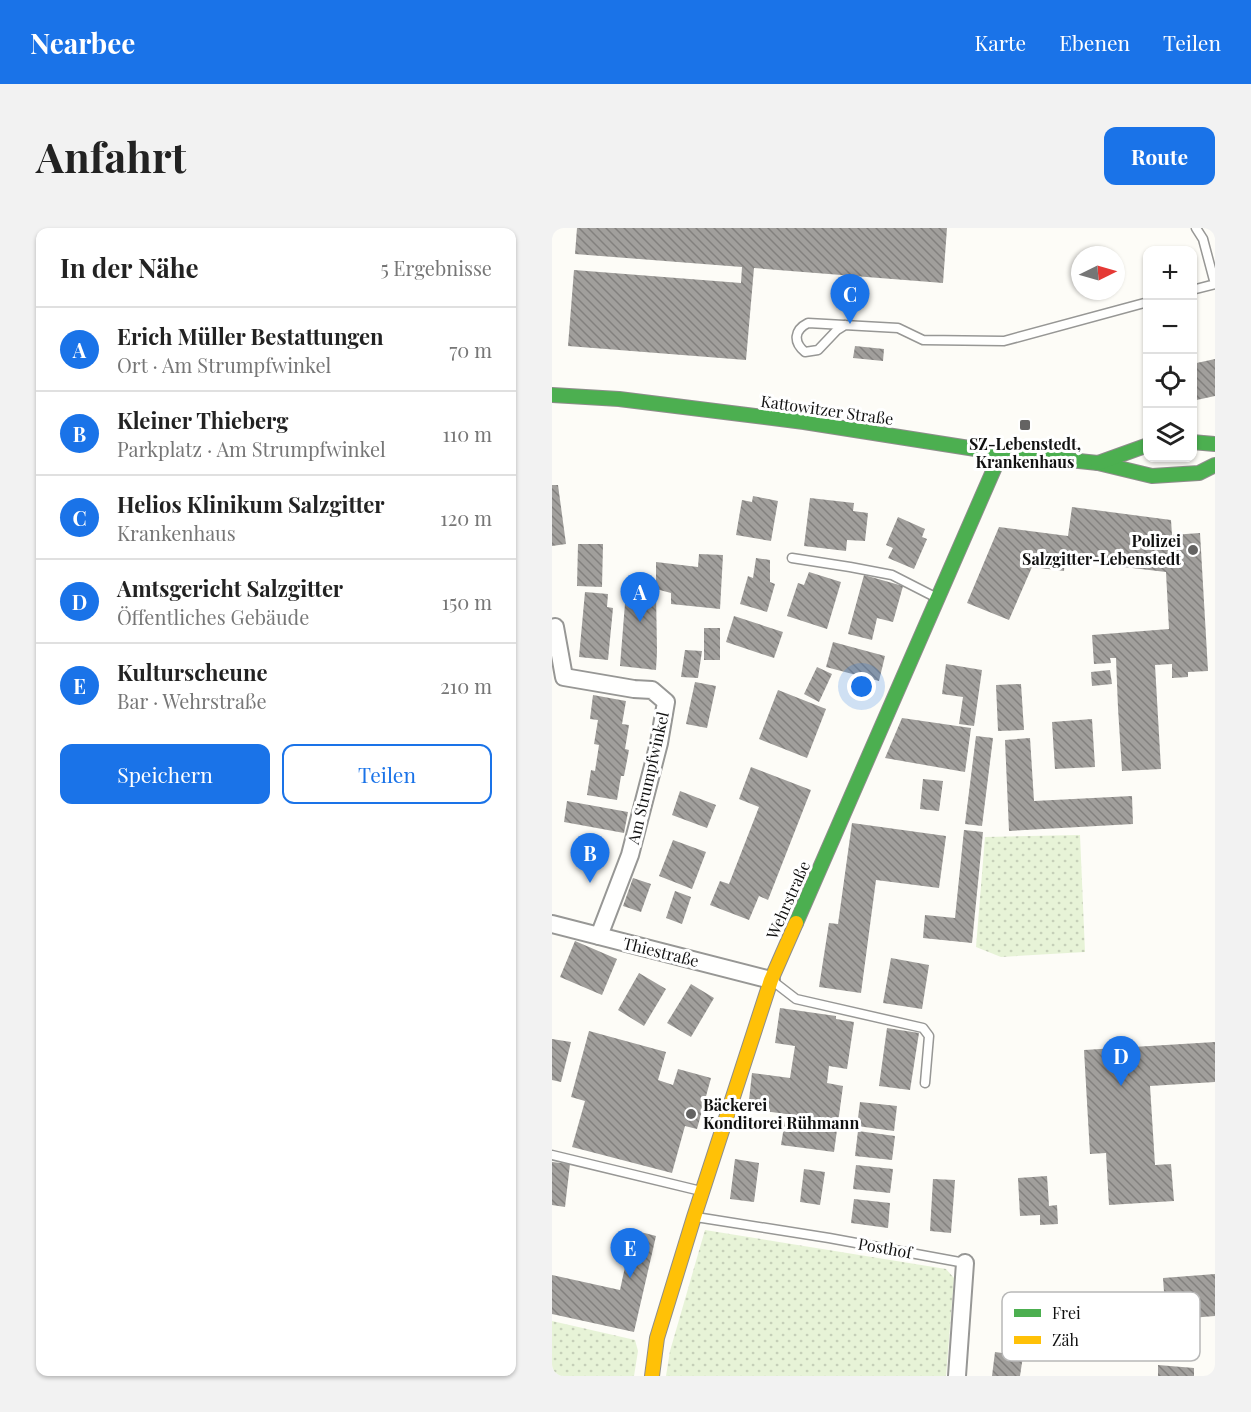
<!DOCTYPE html>
<html lang="de">
<head>
<meta charset="utf-8">
<style>
  body { margin:0; font-family:"Playfair Display",serif; background:#f2f2f2; color:#222 }
  .controls { position:absolute; right:18px; top:18px; display:grid; overflow:hidden; border-radius:12px; box-shadow:0 2px 4px #0004 }
  .controls button { width:54px; height:54px; display:grid; place-items:center; padding:0; border:0; border-bottom:2px solid #e0e0e0; background:#fff; color:#222; font:30px sans-serif }
  .compass { position:absolute; left:519px; top:18px; width:54px; height:54px; border-radius:50%; background:#fff; box-shadow:0 2px 4px #0004; rotate:85deg }
  .you { position:absolute; left:310px; top:459px; width:21px; height:21px; margin:-15px; border:4px solid #fff; border-radius:50%; background:#1a73e8; box-shadow:0 0 0 9px #1a73e833 }
  .badge { display:grid; place-items:center; width:39px; height:39px; border-radius:50%; background:#1a73e8; color:#fff; font-size:20px; font-weight:700 }
  .pin { position:absolute; translate:-50% -50px; filter:drop-shadow(0 2px 3px #0008) }
  .pin::after { content:''; position:absolute; top:32px; width:21px; height:18px; background:inherit; clip-path:polygon(0 0,100% 0,50% 100%) }
  .list { margin:0; padding:0; list-style:none }
  h2 { display:flex; justify-content:space-between; align-items:center; height:78px; margin:0; padding:0 24px; font-size:26px }
  h2 small { font-size:20px; font-weight:400; color:#767676 }
  .list li { display:grid; grid-template-columns:39px 1fr auto; gap:18px; align-items:center; box-sizing:border-box; height:84px; padding:0 24px; border-top:2px solid #e0e0e0 }
  .list b { display:block; font-size:22px; white-space:nowrap }
  .list p { margin:0; font-size:20px; white-space:nowrap; color:#767676 }
  .list em { font-size:20px; font-style:normal; color:#767676 }
  .actions { display:flex; gap:12px; padding:18px 24px }
  .actions a { flex:1; padding:14px 0; border:2px solid #1a73e8; border-radius:12px; text-align:center; font-size:21px; color:#1a73e8 }
  .actions .main { background:#1a73e8; color:#fff }
  .icon { flex:none; width:33px; height:33px; fill:none; stroke:currentColor; stroke-width:2; stroke-linecap:round; stroke-linejoin:round }
  .map { position:relative; flex:none; width:663px; height:1148px; overflow:hidden; border-radius:12px }
  header { display:flex; align-items:center; gap:36px; box-sizing:border-box; height:84px; padding:0 30px; background:#1a73e8; color:#fff }
  header strong { font-size:28px }
  nav { display:flex; gap:33px; margin-inline-start:auto; font-size:21px }
  .intro { display:flex; align-items:center; justify-content:space-between; box-sizing:border-box; height:144px; padding:0 36px }
  h1 { margin:0; font-size:42px }
  .button { padding:15px 27px; border-radius:12px; background:#1a73e8; color:#fff; font-size:21px; font-weight:700 }
  main { display:flex; gap:36px; padding:0 36px }
  aside { flex:1; background:#fff; border-radius:12px; box-shadow:0 2px 4px #0004 }
  .map>svg:first-child { display:block }
</style>
</head>
<body>
<header>
<strong>Nearbee</strong>
<nav><a>Karte</a><a>Ebenen</a><a>Teilen</a></nav>
</header>
<div class="intro"><h1>Anfahrt</h1><a class="button">Route</a></div>
<main>
<aside>
<h2>In der Nähe<small>5 Ergebnisse</small></h2>
<ul class="list">
<li><span class="badge">A</span><div><b>Erich Müller Bestattungen</b><p>Ort · Am Strumpfwinkel</p></div><em>70 m</em></li>
<li><span class="badge">B</span><div><b>Kleiner Thieberg</b><p>Parkplatz · Am Strumpfwinkel</p></div><em>110 m</em></li>
<li><span class="badge">C</span><div><b>Helios Klinikum Salzgitter</b><p>Krankenhaus</p></div><em>120 m</em></li>
<li><span class="badge">D</span><div><b>Amtsgericht Salzgitter</b><p>Öffentliches Gebäude</p></div><em>150 m</em></li>
<li><span class="badge">E</span><div><b>Kulturscheune</b><p>Bar · Wehrstraße</p></div><em>210 m</em></li>
</ul>
<div class="actions"><a class="main">Speichern</a><a>Teilen</a></div>
</aside>
<div class="map">
<svg width="663" height="1148" viewBox="0 0 663 1148">
  <defs>
    <pattern id="grass-dots" width="8" height="8" patternUnits="userSpaceOnUse" patternTransform="scale(1.5)"><rect width="8" height="8" fill="#e7f3d7"/><path d="M2 2h.1M6 6h.1" fill="none" stroke="#c5cfb8" stroke-width="1.8" stroke-linecap="round"/></pattern>
    <pattern id="building-back-hatch" width="6" height="6" patternUnits="userSpaceOnUse" patternTransform="scale(1.5)"><rect width="6" height="6" fill="#a19f9c"/><path d="M-1 5l2 2M0 0l6 6M5-1l2 2" fill="none" stroke="#82807e"/></pattern>
  </defs>
  <rect width="100%" height="100%" fill="#fdfcf7"/>
  <g fill="url(#grass-dots)">
    <path d="M528,607L533,724L449,729L424,719L433,609Z"/>
    <path d="M153,1002L394,1041L402,1050L394,1148H114L118,1123Z"/>
    <path d="M0,1093L83,1112L86,1123L82,1148H0Z"/>
  </g>
  <g fill="url(#building-back-hatch)">
    <path d="M25,0H395L391,55L202,40L194,132L16,118L22,42L189,55L190,39L23,26Z"/>
    <path d="M303,118L332,121L331,133L301,130Z"/>
    <path d="M663,131V168L640,173V136Z"/>
    <path d="M0,257H6L14,316L0,318Z"/>
    <path d="M201,268L226,273L219,313L184,307L190,272L200,274Z"/>
    <path d="M258,270L302,275L301,283L316,285L313,313L295,312L294,323L252,318Z"/>
    <path d="M520,279L619,292L620,307L648,305L656,443L636,444V449L620,450V436L603,437L609,541L570,543L566,480L564,430H558L559,435L542,436L540,407L617,401L614,344L513,332L512,343L480,339L457,392L415,375L447,299L516,308Z"/>
    <path d="M346,289L373,301L370,309L375,311L362,341L336,330L341,320L334,317Z"/>
    <path d="M26,316H51L50,359L25,358Z"/>
    <path d="M147,326L171,327L168,381L119,376V365L104,361V334L146,339Z"/>
    <path d="M204,330L218,332V354L223,356L215,384L188,376L196,348L201,350Z"/>
    <path d="M257,344L289,354L275,401L235,388L246,355L252,357Z"/>
    <path d="M312,347L351,358L341,394L325,390L320,412L296,406Z"/>
    <path d="M74,363L104,364L105,424L104,442L68,438Z"/>
    <path d="M33,364L56,366L55,379L61,380L56,432L27,429Z"/>
    <path d="M182,388L231,404L222,430L174,414Z"/>
    <rect x="152" y="400" width="16" height="32"/>
    <path d="M281,414L333,428L327,453L274,439Z"/>
    <path d="M133,422L150,423L146,450L129,449Z"/>
    <path d="M394,436L430,442L422,498L407,496L411,469L390,466Z"/>
    <path d="M265,439L280,446L267,474L252,466Z"/>
    <path d="M558,442L560,456L540,458L539,444Z"/>
    <path d="M143,454L164,458L155,500L134,496Z"/>
    <path d="M469,456L472,502L446,503L444,457Z"/>
    <path d="M226,462L274,481L255,530L207,511Z"/>
    <path d="M41,467L74,473L70,496L77,497L73,521L77,522L72,548H69L65,572L35,567L39,542L43,543L47,517L42,516L46,492L38,491Z"/>
    <path d="M350,490L419,500L413,544L333,530Z"/>
    <path d="M540,491L543,539L503,541L500,494Z"/>
    <path d="M424,508L441,510L430,598L413,596Z"/>
    <path d="M478,510L482,573L580,568L581,596L457,603L453,512Z"/>
    <path d="M199,539L259,562L216,672L207,668L197,692L158,677L168,653L177,656L207,579L187,571Z"/>
    <path d="M371,551L391,553L387,583L368,581Z"/>
    <path d="M128,563L164,577L155,600L120,587Z"/>
    <path d="M15,573L76,584L72,605L12,594Z"/>
    <path d="M300,595L394,608L387,660L324,652L309,765L267,759L277,695L286,696Z"/>
    <path d="M412,602L431,604L420,715L371,710L373,687L403,690Z"/>
    <path d="M121,612L154,624L140,661L107,648Z"/>
    <path d="M81,650L99,656L89,684L71,678Z"/>
    <path d="M123,663L139,669L130,696L114,690Z"/>
    <path d="M23,713L65,731L50,767L8,749Z"/>
    <path d="M339,730L377,737L370,781L331,775Z"/>
    <path d="M87,745L114,761L92,798L66,782Z"/>
    <path d="M139,756L162,770L139,809L115,795Z"/>
    <path d="M228,780L284,788V791L302,794L295,841L277,838L275,855L291,858L282,924L229,917L234,886L196,881L200,845L238,850L243,818L223,815Z"/>
    <path d="M335,800L367,805L358,862L327,858Z"/>
    <path d="M37,803L114,824L106,852L121,857L126,841L159,850L145,901L133,898L120,945L20,919L33,873L19,869Z"/>
    <path d="M0,811L19,814L9,854L0,852Z"/>
    <path d="M663,814V854L598,858L603,937L619,936L622,973L557,977L554,925L538,926L532,822Z"/>
    <path d="M308,874L345,878L342,903L305,898Z"/>
    <path d="M306,903L343,908L340,932L303,928Z"/>
    <path d="M183,931L207,935L202,974L178,971Z"/>
    <path d="M0,934L18,936L13,979L0,977Z"/>
    <path d="M304,937L341,941L338,965L301,961Z"/>
    <path d="M252,941L273,944L268,977L248,974Z"/>
    <path d="M495,948L497,978L505,977L506,996L488,997V987L468,988L466,950Z"/>
    <path d="M381,951L403,952L399,1005L378,1003Z"/>
    <path d="M302,971L338,975L336,1000L299,995Z"/>
    <path d="M81,1002L104,1008L82,1104L0,1086V1047L68,1062Z"/>
    <path d="M663,1046V1088L614,1092L611,1050Z"/>
    <path d="M443,1124L471,1128L468,1148H440Z"/>
    <path d="M606,1137L642,1140V1148H606Z"/>
  </g>
  <g fill="none" stroke-linecap="round" stroke-linejoin="round">
    <defs>
      <g id="lane">
        <path d="M640,62L663,56L651,11L644,0"/>
        <path d="M293,97L285,102L266,122L253,124C241,114 242,102 256,95L346,100L371,112L452,113L596,74"/>
        <path d="M240,330L298,339L340,347L385,370"/>
        <path d="M222,754L244,771L371,800L377,808L373,855"/>
        <path d="M0,927L149,963"/>
        <path d="M144,989L277,1010L413,1035"/>
      </g>
      <g id="street">
        <path d="M3,399L12,449L82,461L100,462L114,474L107,515L78,627L47,708"/>
        <path d="M0,696L219,752"/>
        <path d="M405,1148L413,1035"/>
      </g>
      <g id="fast">
        <path d="M0,167L67,171L252,194L449,225L546,235L600,248L647,245L663,237"/>
        <path d="M640,214L663,216"/>
        <path d="M546,235L596,217"/>
        <path d="M244,695L449,225"/>
      </g>
      <path id="slow" d="M100,1148L105,1110L142,989L219,752L244,695"/>
    </defs>
    <use href="#lane" stroke="#979795" stroke-width="11"/>
    <use href="#street" stroke="#979795" stroke-width="20"/>
    <use href="#fast" stroke="#8e8d8b" stroke-width="16"/>
    <use href="#slow" stroke="#8e8d8b" stroke-width="16"/>
    <use href="#lane" stroke="#fffffe" stroke-width="8"/>
    <use href="#street" stroke="#fffffe" stroke-width="16"/>
    <use href="#fast" stroke="#4caf50" stroke-width="14"/>
    <use href="#slow" stroke="#ffc107" stroke-width="14"/>
  </g>
  <g fill="#646362" stroke="#fff" stroke-width="2">
    <rect x="467" y="191" width="12" height="12" rx="3"/>
    <circle cx="641" cy="322" r="6"/>
    <circle cx="139" cy="886" r="6"/>
  </g>
  <g text-anchor="middle" stroke-width="6" stroke-linejoin="round" paint-order="stroke">
    <g font-size="16" fill="#111" stroke="#fff">
      <text transform="translate(275 182) rotate(8)" y="6">Kattowitzer Straße</text>
      <text transform="translate(96 550) rotate(-77)" y="6">Am Strumpfwinkel</text>
      <text transform="translate(236 672) rotate(-66)" y="6">Wehrstraße</text>
      <text transform="translate(109 724) rotate(14)" y="6">Thiestraße</text>
      <text transform="translate(333 1020) rotate(10)" y="6">Posthof</text>
    </g>
    <g font-size="16" font-weight="bold" fill="#111" stroke="#fff">
      <text x="473" y="222">SZ-Lebenstedt,<tspan x="473" dy="18">Krankenhaus</tspan></text>
      <text x="629" y="319" text-anchor="end">Polizei<tspan x="629" dy="18">Salzgitter-Lebenstedt</tspan></text>
      <text x="151" y="883" text-anchor="start">Bäckerei<tspan x="151" dy="18">Konditorei Rühmann</tspan></text>
    </g>
  </g>
  <rect x="450" y="1064" width="198" height="69" rx="9" fill="#fff" stroke="#b8b8b8" stroke-width="1.5"/>
  <rect x="462" y="1081" width="27" height="8" fill="#4caf50"/>
  <rect x="462" y="1108" width="27" height="8" fill="#ffc107"/>
  <g font-size="16" fill="#111">
    <text x="500" y="1091">Frei</text>
    <text x="500" y="1118">Zäh</text>
  </g>
</svg>
<div class="controls">
<button>+</button>
<button>−</button>
<button><svg class="icon" aria-label="locate" viewBox="0 0 24 24"><circle cx="12" cy="12" r="6"/><path d="M12 2v4M12 18v4M2 12h4M18 12h4"/></svg></button>
<button><svg class="icon" aria-label="layers" viewBox="0 0 24 24"><path d="M12 4l9 5-9 5-9-5zM3 14l9 5 9-5"/></svg></button>
</div>
<svg class="compass" viewBox="-18 -18 36 36"><path d="M0-13l5 13h-10z" fill="#e53935"/><path d="M0 13l5-13h-10z" fill="#767676"/></svg>
<div class="you"></div>
<div class="pin badge" style="left:88px;top:394px">A</div>
<div class="pin badge" style="left:38px;top:655px">B</div>
<div class="pin badge" style="left:298px;top:96px">C</div>
<div class="pin badge" style="left:569px;top:858px">D</div>
<div class="pin badge" style="left:78px;top:1050px">E</div>
</div>
</main>
</body>
</html>
